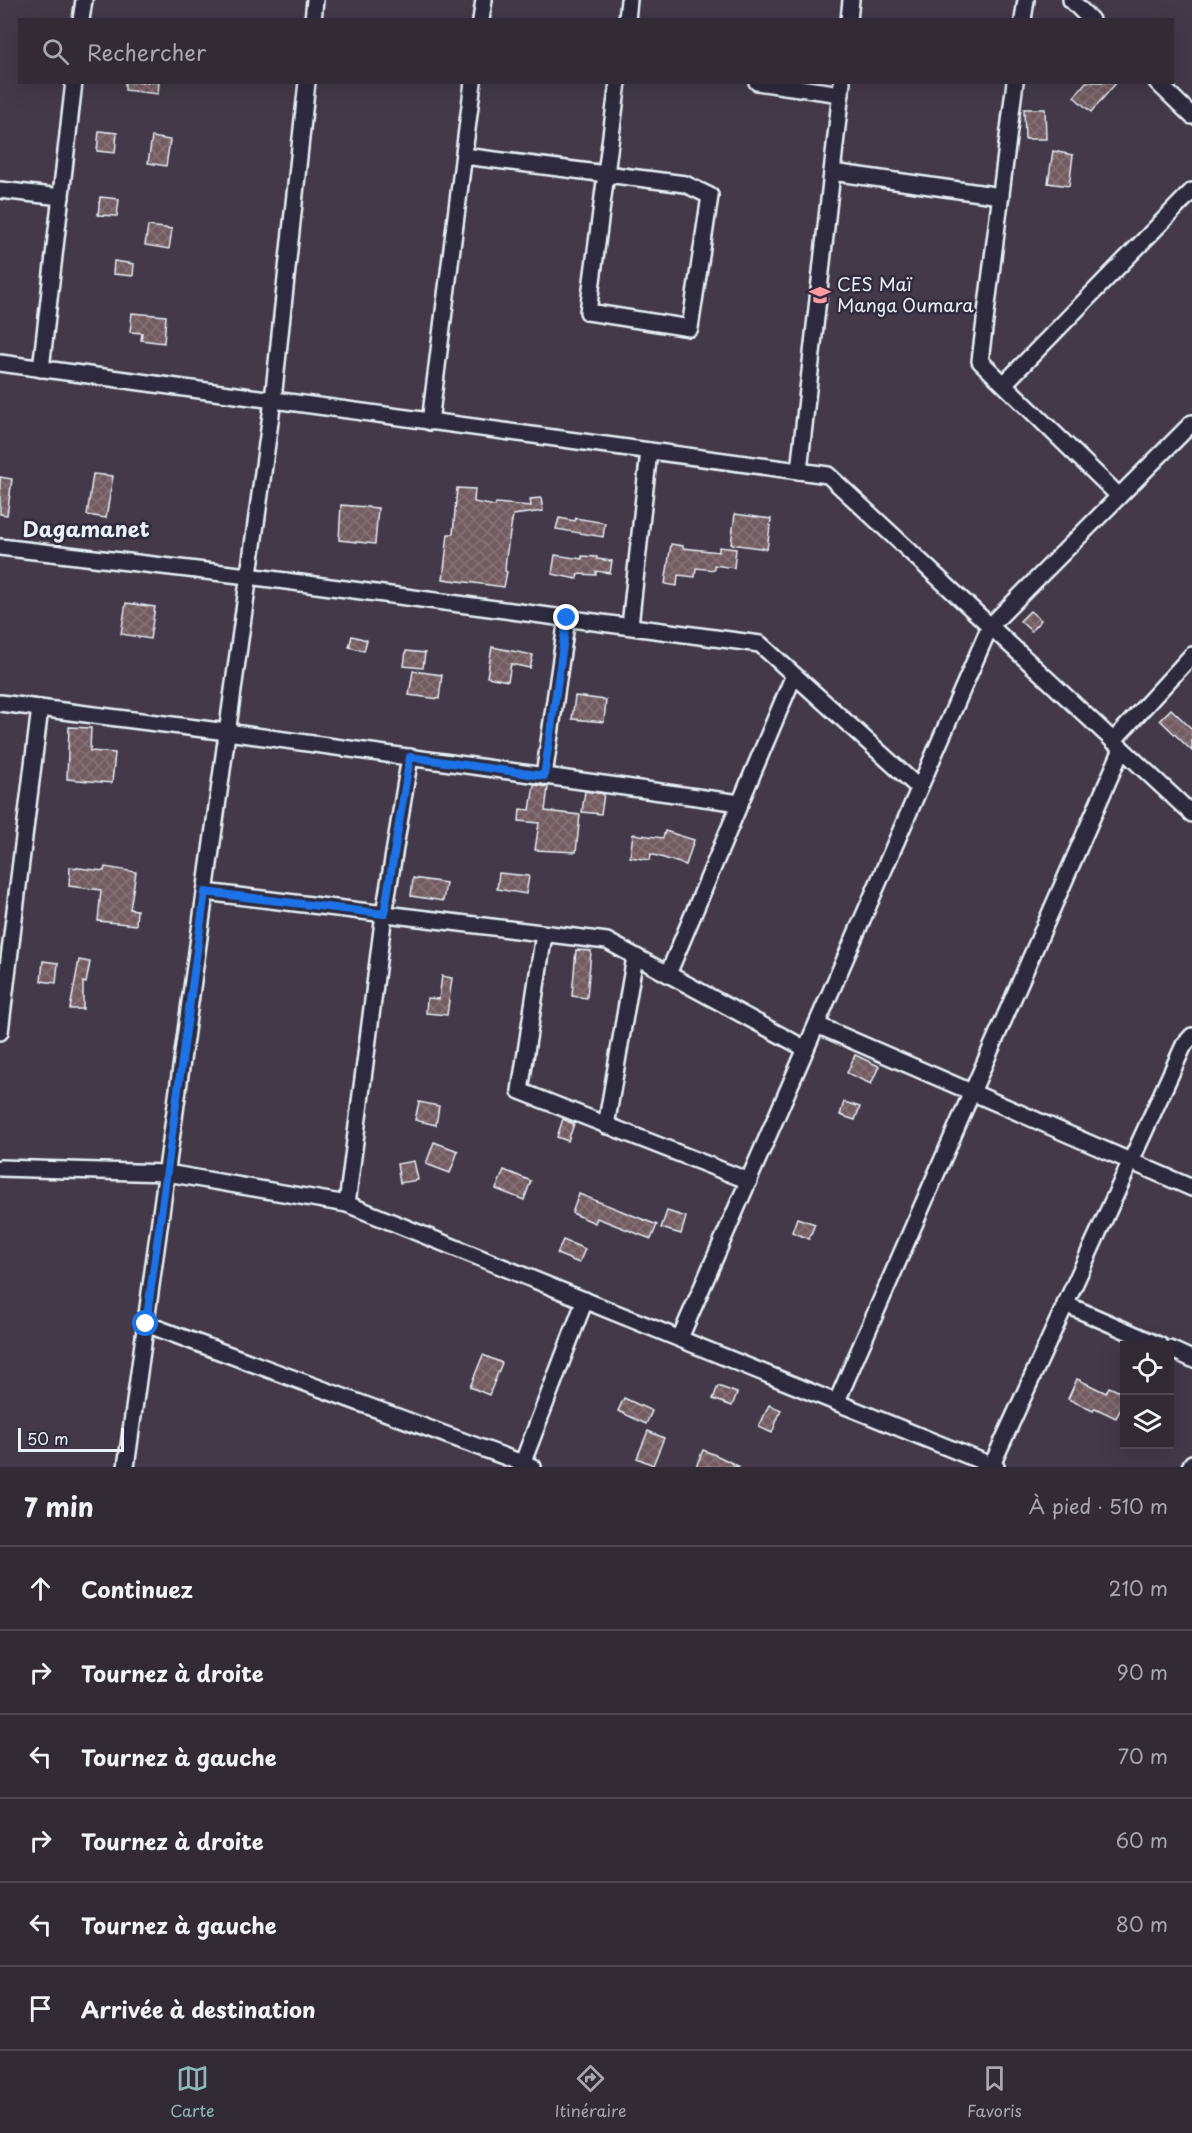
<!DOCTYPE html>
<html lang="fr">
<head>
<meta charset="utf-8">
<style>
  body { margin:0; font-family:"Playpen Sans",sans-serif; background:#3a333e; color:#f1f3f6 }
  .controls { position:absolute; right:18px; bottom:18px; display:grid; overflow:hidden; border-radius:0px; box-shadow:0 6px 24px #0002 }
  .controls button { width:54px; height:54px; display:grid; place-items:center; padding:0; border:0; border-bottom:2px solid #4d4751; background:#322b36; color:#f1f3f6; font:30px sans-serif }
  .scale { position:absolute; left:18px; bottom:15px; width:106px; box-sizing:border-box; padding-left:6px; border:3px solid #e8f1f8; border-top:0; font-size:16px; line-height:21px; white-space:nowrap; color:#e8f1f8; -webkit-text-stroke:4px #2f2a3d; paint-order:stroke }
  .stop { position:absolute; width:18px; height:18px; margin:-14px; border:4px solid #1a73e8; border-radius:50%; background:#fff }
  .stop.end { background:#1a73e8; border-color:#fff; box-shadow:0 2px 6px #0008 }
  .list { margin:0; padding:0; list-style:none }
  h2 { display:flex; justify-content:space-between; align-items:center; height:78px; margin:0; padding:0 24px; font-size:26px }
  h2 small { font-size:20px; font-weight:400; color:#a8a7ad }
  .list li { display:grid; grid-template-columns:39px 1fr auto; gap:18px; align-items:center; box-sizing:border-box; height:84px; padding:0 24px; border-top:2px solid #4d4751 }
  .list b { display:block; font-size:22px; white-space:nowrap }
  .list em { font-size:20px; font-style:normal; color:#a8a7ad }
  .icon { flex:none; width:33px; height:33px; fill:none; stroke:currentColor; stroke-width:2; stroke-linecap:round; stroke-linejoin:round }
  .map { position:relative; flex:none; width:1192px; height:1467px; overflow:hidden }
  .search { position:absolute; background:#322b36; box-shadow:0 6px 24px #0002; left:18px; right:18px; top:18px; height:66px; display:flex; align-items:center; gap:15px; box-sizing:border-box; padding:0 21px; border-radius:0px; color:#a8a7ad; font-size:22px }
  .sheet { height:582px; background:#322b36 }
  nav { display:flex; justify-content:space-around; align-items:center; box-sizing:border-box; height:84px; border-top:2px solid #4d4751; background:#322b36; font-size:16px; color:#a8a7ad }
  nav a { display:grid; justify-items:center; gap:3px }
  nav .on { color:#8bbbb9 }
  .map>svg:first-child { display:block }
</style>
</head>
<body>
<div class="map">
<svg width="1192" height="1467" viewBox="0 0 1192 1467">
  <defs>
    <pattern id="building-cross-hatch" width="8" height="8" patternUnits="userSpaceOnUse" patternTransform="scale(1.5)"><rect width="8" height="8" fill="#725b61"/><path d="M0 0l8 8M0 8l8-8" fill="none" stroke="#867378"/></pattern>
  </defs>
  <rect width="100%" height="100%" fill="#433948"/>
  <filter id="ink" filterUnits="userSpaceOnUse"><feTurbulence type="fractalNoise" baseFrequency=".0167" numOctaves="2"/><feDisplacementMap in="SourceGraphic" scale="12" xChannelSelector="R" yChannelSelector="G"/><feConvolveMatrix kernelMatrix="1 2 1 2 8 2 1 2 1" color-interpolation-filters="sRGB"/></filter>
  <g filter="url(#ink)">
    <g fill="url(#building-cross-hatch)" stroke="#e8f1f8" stroke-width="1.5">
      <path d="M125,82H159L158,94L125,90Z"/>
      <path d="M1086,82H1117L1091,112L1074,97Z"/>
      <path d="M1024,109H1045L1046,139H1025Z"/>
      <path d="M99,131L117,133L115,153L97,151Z"/>
      <path d="M152,137L170,140L166,166L148,163Z"/>
      <path d="M1053,151L1073,155L1069,186L1048,183Z"/>
      <path d="M100,197L119,199L117,216L98,215Z"/>
      <path d="M148,226L172,229L169,249L145,245Z"/>
      <path d="M114,261L134,264L133,276L113,274Z"/>
      <path d="M132,313L166,316L164,343L141,340L142,333L130,332Z"/>
      <path d="M93,474L113,476L106,518L87,515Z"/>
      <path d="M0,477L12,479L7,515L0,514Z"/>
      <path d="M457,488L475,489L474,502L495,506L496,503L531,506L530,499L541,498L543,511L513,515L506,557L505,571L507,572L504,587L443,579L448,534H453Z"/>
      <path d="M341,505L378,508L375,544L339,540Z"/>
      <path d="M735,514L771,519L767,549L731,544Z"/>
      <path d="M559,518L575,521L576,518L605,523L603,537L556,529Z"/>
      <path d="M671,544L683,546V548L719,552V547L736,549L734,568L714,565V570L696,568L695,577L678,575L677,586L665,584Z"/>
      <path d="M555,555L582,559V556L597,557V559L612,561L610,573L596,571V575L578,574L577,579L552,574Z"/>
      <path d="M126,603L155,607L150,639L121,634Z"/>
      <path d="M1030,611L1041,620L1031,631L1020,621Z"/>
      <path d="M352,636L367,640L364,651L349,647Z"/>
      <path d="M492,647L533,655L530,668L511,664L508,681L487,677Z"/>
      <path d="M406,651L425,653L423,668L404,666Z"/>
      <path d="M413,671L442,675L439,699L409,695Z"/>
      <path d="M575,696L606,700L604,722L572,719Z"/>
      <path d="M1171,709L1192,729V751L1160,720Z"/>
      <path d="M69,727L91,728L90,751L115,753L112,783L67,779Z"/>
      <path d="M534,785L548,787L545,811L580,815L576,852L535,850L539,823L519,821L520,809L530,810Z"/>
      <path d="M585,791L604,794L601,814L582,812Z"/>
      <path d="M665,831L694,840L686,865L651,854L650,860L630,857L633,834L663,838Z"/>
      <path d="M70,867L104,871L105,867L136,872L130,909L137,910L136,925L98,921L101,890L69,886Z"/>
      <path d="M499,873L529,876L526,894L497,889Z"/>
      <path d="M413,878L446,883L443,901L411,896Z"/>
      <path d="M576,950L591,951L587,998L572,996Z"/>
      <path d="M79,960L90,962L86,983L83,982V1009H70Z"/>
      <path d="M43,961L58,963L56,983L41,981Z"/>
      <path d="M442,976L452,978L447,1015L426,1013L427,998L439,999Z"/>
      <path d="M855,1055L879,1066L871,1084L847,1073Z"/>
      <path d="M419,1102L439,1106L436,1125L415,1120Z"/>
      <path d="M844,1102L860,1107L855,1120L840,1115Z"/>
      <path d="M563,1119L574,1124L568,1141L557,1137Z"/>
      <path d="M434,1142L458,1151L450,1173L426,1164Z"/>
      <path d="M414,1161L418,1180L400,1183L397,1164Z"/>
      <path d="M504,1170L531,1181L524,1200L496,1189Z"/>
      <path d="M579,1194L657,1225L651,1239L597,1218L595,1223L572,1213Z"/>
      <path d="M667,1211L686,1217L681,1234L661,1228Z"/>
      <path d="M797,1218L815,1224L809,1239L792,1232Z"/>
      <path d="M563,1240L585,1249L579,1263L557,1254Z"/>
      <path d="M483,1355L502,1363L489,1395L470,1387Z"/>
      <path d="M1077,1379L1106,1393L1109,1387L1125,1394V1400L1116,1418L1095,1408L1093,1411L1068,1399Z"/>
      <path d="M718,1386L737,1393L732,1406L713,1399Z"/>
      <path d="M624,1398L652,1411L646,1424L618,1411Z"/>
      <path d="M769,1405L781,1410L772,1433L759,1427Z"/>
      <path d="M648,1431L664,1438L653,1465L637,1458Z"/>
      <path d="M703,1450L720,1457L740,1467H696Z"/>
    </g>
    <g fill="none" stroke-linecap="round" stroke-linejoin="round">
      <defs>
        <g id="minor">
          <path d="M1071,0L1091,20"/>
          <path d="M81,20L84,0"/>
          <path d="M313,20L315,0"/>
          <path d="M481,20L484,0"/>
          <path d="M627,20L629,0"/>
          <path d="M849,20L851,0"/>
          <path d="M1023,20L1026,0"/>
          <path d="M757,82L841,94"/>
          <path d="M1015,82L980,361L1119,496"/>
          <path d="M1157,82L1192,116"/>
          <path d="M464,156L685,184L710,196L690,328L588,312L618,82"/>
          <path d="M832,172L1001,196"/>
          <path d="M0,190L61,197"/>
          <path d="M0,363L828,475L1192,814"/>
          <path d="M41,369L74,82"/>
          <path d="M1004,384L1192,191"/>
          <path d="M430,422L473,82"/>
          <path d="M799,471L842,82"/>
          <path d="M0,547L248,576L760,644L919,788"/>
          <path d="M630,626L649,451"/>
          <path d="M0,703L227,732L740,803"/>
          <path d="M1113,741L1192,655"/>
          <path d="M544,776L567,618"/>
          <path d="M205,892L607,941L806,1049"/>
          <path d="M544,934L520,1091L749,1181"/>
          <path d="M668,974L794,675"/>
          <path d="M817,1025L1192,1188"/>
          <path d="M0,1032L40,708"/>
          <path d="M606,1126L635,957"/>
          <path d="M0,1168L167,1173L347,1204L996,1467"/>
          <path d="M347,1204L384,914L410,757"/>
          <path d="M1065,1304L1161,1346"/>
          <path d="M146,1324L533,1467"/>
          <path d="M680,1338L990,626L1192,423"/>
          <path d="M1170,1349L1192,1359"/>
          <path d="M837,1401L1122,749"/>
          <path d="M126,1467L273,400L307,82"/>
          <path d="M521,1467L585,1300"/>
          <path d="M991,1467L1184,1045L1192,1036"/>
          <path d="M1190,1467L1192,1463"/>
        </g>
      </defs>
      <use href="#minor" stroke="#e8f1f8" stroke-width="20"/>
      <use href="#minor" stroke="#2f2a3d" stroke-width="15"/>
    </g>
  </g>
  <g fill="none" stroke-linecap="round" stroke-linejoin="round" filter="url(#ink)">
    <path stroke="#1a73e8" stroke-width="8" d="M146,1324L205,892L384,914L410,757L544,776L567,618"/>
  </g>
  <defs>
    <symbol id="school-bare" viewBox="-9 -9 18 18"><path d="M0-5L7-2L0 1L-7-2ZM-4 1L0 2.5L4 1V4Q0 6-4 4Z" fill="#ff9aa2" stroke="#2f2a3d" stroke-width="2.5" paint-order="stroke"/></symbol>
  </defs>
  <g fill-rule="evenodd">
    <use href="#school-bare" x="805" y="280" width="30" height="30"/>
  </g>
  <g text-anchor="middle" stroke-width="5" stroke-linejoin="round" paint-order="stroke">
    <g font-size="18" fill="#e8f1f8" stroke="#2f2a3d" text-anchor="start">
      <text x="837" y="291">CES Maï<tspan x="837" dy="21">Manga Oumara</tspan></text>
    </g>
    <g font-size="21" font-weight="bold" fill="#e8f1f8" stroke="#2f2a3d">
      <text x="86" y="537">Dagamanet</text>
    </g>
  </g>
</svg>
<div class="controls">
<button><svg class="icon" aria-label="locate" viewBox="0 0 24 24"><circle cx="12" cy="12" r="6"/><path d="M12 2v4M12 18v4M2 12h4M18 12h4"/></svg></button>
<button><svg class="icon" aria-label="layers" viewBox="0 0 24 24"><path d="M12 4l9 5-9 5-9-5zM3 14l9 5 9-5"/></svg></button>
</div>
<div class="scale">50 m</div>
<div class="stop" style="left:146px;top:1324px"></div>
<div class="stop end" style="left:567px;top:618px"></div>
<div class="search"><svg class="icon" aria-label="search" viewBox="0 0 24 24"><circle cx="10" cy="10" r="6"/><path d="M15 15l6 6"/></svg>Rechercher</div>
</div>
<section class="sheet">
<h2>7 min<small>À pied · 510 m</small></h2>
<ul class="list">
<li><svg class="icon" aria-label="ahead" viewBox="0 0 24 24"><path d="M12 20V5M6 11l6-6 6 6"/></svg><div><b>Continuez</b></div><em>210 m</em></li>
<li><svg class="icon" aria-label="right" viewBox="0 0 24 24"><path d="M7 20v-9h11M14 6l5 5-5 5"/></svg><div><b>Tournez à droite</b></div><em>90 m</em></li>
<li><svg class="icon" aria-label="left" viewBox="0 0 24 24"><path d="M17 20v-9H6M10 6l-5 5 5 5"/></svg><div><b>Tournez à gauche</b></div><em>70 m</em></li>
<li><svg class="icon" aria-label="right" viewBox="0 0 24 24"><path d="M7 20v-9h11M14 6l5 5-5 5"/></svg><div><b>Tournez à droite</b></div><em>60 m</em></li>
<li><svg class="icon" aria-label="left" viewBox="0 0 24 24"><path d="M17 20v-9H6M10 6l-5 5 5 5"/></svg><div><b>Tournez à gauche</b></div><em>80 m</em></li>
<li><svg class="icon" aria-label="arrive" viewBox="0 0 24 24"><path d="M6 21V4h12l-3 4 3 4H6"/></svg><div><b>Arrivée à destination</b></div></li>
</ul>
</section>
<nav>
<a class="on"><svg class="icon" aria-label="map" viewBox="0 0 24 24"><path d="M3 6l6-2 6 2 6-2v14l-6 2-6-2-6 2zM9 4v14M15 6v14"/></svg>Carte</a>
<a><svg class="icon" aria-label="directions" viewBox="0 0 24 24"><path d="M12 3l9 9-9 9-9-9zM9 14v-3h6M13 9l2 2-2 2"/></svg>Itinéraire</a>
<a><svg class="icon" aria-label="saved" viewBox="0 0 24 24"><path d="M7 4h10v16l-5-4-5 4z"/></svg>Favoris</a>
</nav>
</body>
</html>
